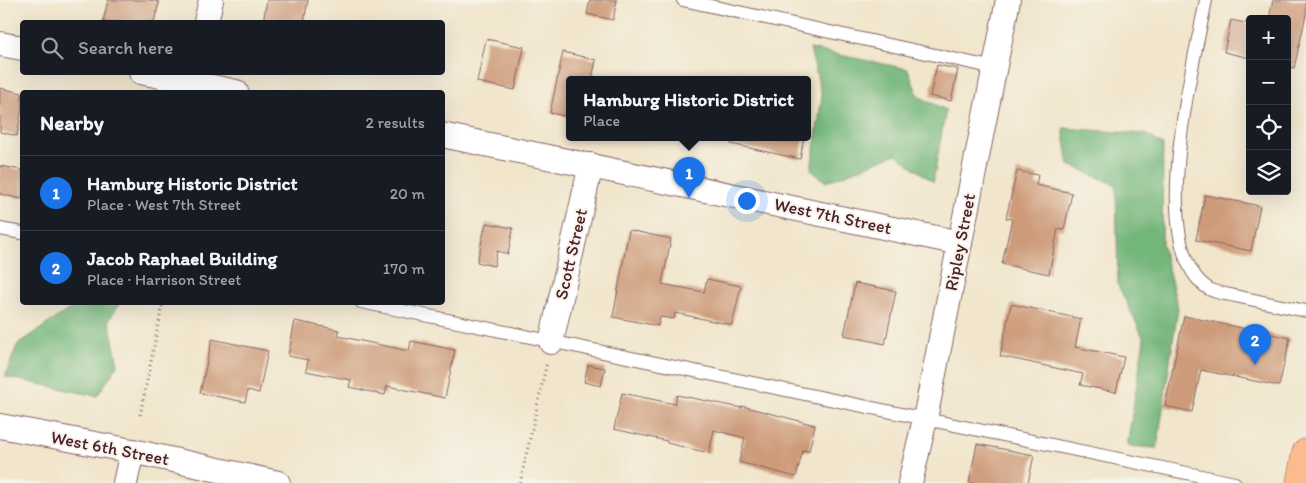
<!DOCTYPE html>
<html lang="en">
<head>
<meta charset="utf-8">
<style>
  body { margin:0; font-family:Itim,sans-serif; background:#20242c; color:#f1f3f6 }
  .controls { position:absolute; right:15px; top:15px; display:grid; overflow:hidden; border-radius:5px; box-shadow:0 5px 20px #0002 }
  .controls button { width:45px; height:45px; display:grid; place-items:center; padding:0; border:0; border-bottom:1px solid #363941; background:#171b24; color:#f1f3f6; font:25px sans-serif }
  .you { position:absolute; left:746px; top:200px; width:18px; height:18px; margin:-12px; border:4px solid #fff; border-radius:50%; background:#1a73e8; box-shadow:0 0 0 8px #1a73e833 }
  .badge { display:grid; place-items:center; width:32px; height:32px; border-radius:50%; background:#1a73e8; color:#fff; font-size:16px; font-weight:700 }
  .pin { position:absolute; translate:-50% -41px; filter:drop-shadow(0 1px 2px #0008) }
  .pin::after { content:''; position:absolute; top:26px; width:18px; height:15px; background:inherit; clip-path:polygon(0 0,100% 0,50% 100%) }
  .popup { position:absolute; left:566px; top:76px; width:245px; height:65px; box-sizing:border-box; display:grid; place-content:center; border-radius:5px; background:#171b24; filter:drop-shadow(0 1px 4px #0005); font-size:16px; white-space:nowrap; color:#9ea1a6 }
  .popup b { font-size:19px; color:#f1f3f6 }
  .popup::after { content:''; position:absolute; left:50%; top:100%; margin-left:-10px; border:10px solid transparent; border-top-color:#171b24 }
  .list { margin:0; padding:0; list-style:none }
  h2 { display:flex; justify-content:space-between; align-items:center; height:65px; margin:0; padding:0 20px; font-size:21px }
  h2 small { font-size:16px; font-weight:400; color:#9ea1a6 }
  .list li { display:grid; grid-template-columns:32px 1fr auto; gap:15px; align-items:center; box-sizing:border-box; height:75px; padding:0 20px; border-top:1px solid #363941 }
  .list b { display:block; font-size:19px; white-space:nowrap }
  .list p { margin:0; font-size:16px; white-space:nowrap; color:#9ea1a6 }
  .list em { font-size:16px; font-style:normal; color:#9ea1a6 }
  .icon { flex:none; width:28px; height:28px; fill:none; stroke:currentColor; stroke-width:2; stroke-linecap:round; stroke-linejoin:round }
  .map { position:relative; flex:none; width:1306px; height:483px; overflow:hidden }
  .search { position:absolute; background:#171b24; box-shadow:0 5px 20px #0002; left:20px; top:20px; width:425px; height:55px; display:flex; align-items:center; gap:12px; box-sizing:border-box; padding:0 18px; border-radius:5px; color:#9ea1a6; font-size:19px }
  .panel { position:absolute; background:#171b24; box-shadow:0 5px 20px #0002; left:20px; top:90px; width:425px; height:215px; border-radius:5px }
  .map>svg:first-child { display:block }
</style>
</head>
<body>
<div class="map">
<svg width="1306" height="483" viewBox="0 0 1306 483">
  <rect width="100%" height="100%" fill="#f7f3e8"/>
  <filter id="ink" filterUnits="userSpaceOnUse"><feTurbulence type="fractalNoise" baseFrequency=".02" numOctaves="2"/><feDisplacementMap in="SourceGraphic" scale="10" xChannelSelector="R" yChannelSelector="G"/><feConvolveMatrix kernelMatrix="1 2 1 2 8 2 1 2 1" color-interpolation-filters="sRGB"/></filter>
  <filter id="wash" filterUnits="userSpaceOnUse"><feTurbulence type="fractalNoise" baseFrequency=".0096" numOctaves="4" result="noise"/><feDisplacementMap in="SourceGraphic" scale="20" xChannelSelector="R" yChannelSelector="G"/><feGaussianBlur stdDeviation="1.12" result="paint"/><feColorMatrix in="noise" values="0 0 0 0 0 0 0 0 0 0 0 0 0 0 0 0 0 1.4 0 .05"/><feComposite in="paint" operator="in"/></filter>
  <g filter="url(#wash)">
    <rect width="100%" height="100%" fill="#f1e5cb"/>
    <g fill="#73b67a" stroke="#5e6a52">
      <path d="M810,49L908,69L918,96L946,110L933,182L896,154L826,182L811,170L822,96Z"/>
      <path d="M1063,128L1146,134L1163,145L1162,245L1178,308L1157,448L1127,446L1144,339L1118,285L1116,185L1069,165Z"/>
      <path d="M78,303H120L109,320L118,365L97,396L5,377L17,345Z"/>
    </g>
    <g id="blocks">
      <g fill="#cd9b79">
        <path d="M108,0H149L159,2L154,22H103Z"/>
        <path d="M267,0H308L304,22H263Z"/>
        <path d="M590,0H617L613,20L587,14Z"/>
        <path d="M1273,0H1306V15L1294,68L1287,67V19H1269Z"/>
        <path d="M1231,20L1250,24V58L1224,52Z"/>
        <path d="M486,39L524,47L515,90L477,82Z"/>
        <path d="M563,52L596,60L592,79H570V117L550,113Z"/>
        <path d="M937,65L958,69L951,101L930,96Z"/>
        <path d="M0,88L22,93V108L17,136L0,132Z"/>
        <path d="M732,137H804L800,159L731,144Z"/>
        <path d="M0,166L22,170V199L0,194Z"/>
        <path d="M1017,171L1038,175L1036,185L1072,193L1064,230L1058,229L1049,274L1002,264L1012,219L1006,218Z"/>
        <path d="M1205,195L1260,206L1251,251L1196,240Z"/>
        <path d="M486,223L513,228L508,254L497,251L494,266L477,262Z"/>
        <path d="M629,230L671,239L662,284L704,292L707,279L741,286L732,325L675,313L674,319L660,317L658,326L613,317Z"/>
        <path d="M855,283L896,291L885,344L844,335Z"/>
        <path d="M1011,304L1081,319L1075,347L1124,357L1116,392L1080,385L1083,374L1000,356Z"/>
        <path d="M1184,316L1290,338L1279,386L1201,370L1192,412L1165,406Z"/>
        <path d="M295,321L339,330L338,336L409,351L411,341L455,350L445,398L387,386L385,395L349,387L351,380L306,371L308,360L288,356Z"/>
        <path d="M212,339L268,351L259,393L248,390L245,402L200,393Z"/>
        <path d="M588,365L605,368L601,386L584,382Z"/>
        <path d="M622,393L675,404L677,395L742,408V406L815,425L809,451L803,450L796,477L739,462L745,438L714,430L709,453L667,443V441L614,429Z"/>
        <path d="M977,444L1034,455L1028,483H969Z"/>
      </g>
    </g>
  </g>
  <g filter="url(#ink)">
    <use href="#blocks" fill-opacity="0" stroke="#846463" stroke-width="1"/>
    <g fill="none" stroke-linecap="round" stroke-linejoin="round">
      <defs>
        <g id="service">
          <path d="M683,0L995,68"/>
          <path d="M1206,0C1194,63 1145,249 1209,289C1216,293 1227,294 1235,296C1259,301 1282,306 1306,311"/>
          <path d="M0,229L22,233"/>
          <path d="M361,302L1235,483"/>
        </g>
        <g id="minor">
          <path d="M206,22L211,0"/>
          <path d="M0,44L22,48"/>
          <path d="M141,72L236,92"/>
          <path d="M442,135L960,243"/>
          <path d="M551,342L591,165"/>
          <path d="M0,426L132,451L278,483"/>
          <path d="M125,483L132,451"/>
          <path d="M910,483L925,419L1008,0"/>
        </g>
        <path id="trunk" d="M1300,483L1306,453"/>
      </defs>
      <use href="#service" stroke="#846463" stroke-width="14"/>
      <use href="#minor" stroke="#846463" stroke-width="26"/>
      <use href="#trunk" stroke="#846463" stroke-width="29"/>
      <g stroke="#846463" stroke-width="3" stroke-dasharray="1 4" stroke-linecap="butt">
        <path d="M140,415L163,302"/>
        <path d="M520,483L547,362"/>
      </g>
      <use href="#service" stroke="#fff" stroke-width="12"/>
      <use href="#minor" stroke="#fff" stroke-width="24"/>
      <use href="#trunk" stroke="#fbbb8c" stroke-width="28"/>
    </g>
  </g>
  <g text-anchor="middle" stroke-width="4" stroke-linejoin="round" paint-order="stroke">
    <g font-size="18" fill="#4a1f2b" stroke="#f7f3e8">
      <text transform="translate(833 216) rotate(12)" y="6">West 7th Street</text>
      <text transform="translate(960 242) rotate(-79)" y="6">Ripley Street</text>
      <text transform="translate(571 254) rotate(-77)" y="6">Scott Street</text>
      <text transform="translate(110 448) rotate(11)" y="6">West 6th Street</text>
    </g>
  </g>
</svg>
<div class="controls">
<button>+</button>
<button>−</button>
<button><svg class="icon" aria-label="locate" viewBox="0 0 24 24"><circle cx="12" cy="12" r="6"/><path d="M12 2v4M12 18v4M2 12h4M18 12h4"/></svg></button>
<button><svg class="icon" aria-label="layers" viewBox="0 0 24 24"><path d="M12 4l9 5-9 5-9-5zM3 14l9 5 9-5"/></svg></button>
</div>
<div class="you"></div>
<div class="pin badge" style="left:689px;top:198px">1</div>
<div class="popup"><b>Hamburg Historic District</b>Place</div>
<div class="pin badge" style="left:1255px;top:365px">2</div>
<div class="search"><svg class="icon" aria-label="search" viewBox="0 0 24 24"><circle cx="10" cy="10" r="6"/><path d="M15 15l6 6"/></svg>Search here</div>
<section class="panel">
<h2>Nearby<small>2 results</small></h2>
<ul class="list">
<li><span class="badge">1</span><div><b>Hamburg Historic District</b><p>Place · West 7th Street</p></div><em>20 m</em></li>
<li><span class="badge">2</span><div><b>Jacob Raphael Building</b><p>Place · Harrison Street</p></div><em>170 m</em></li>
</ul>
</section>
</div>
</body>
</html>
